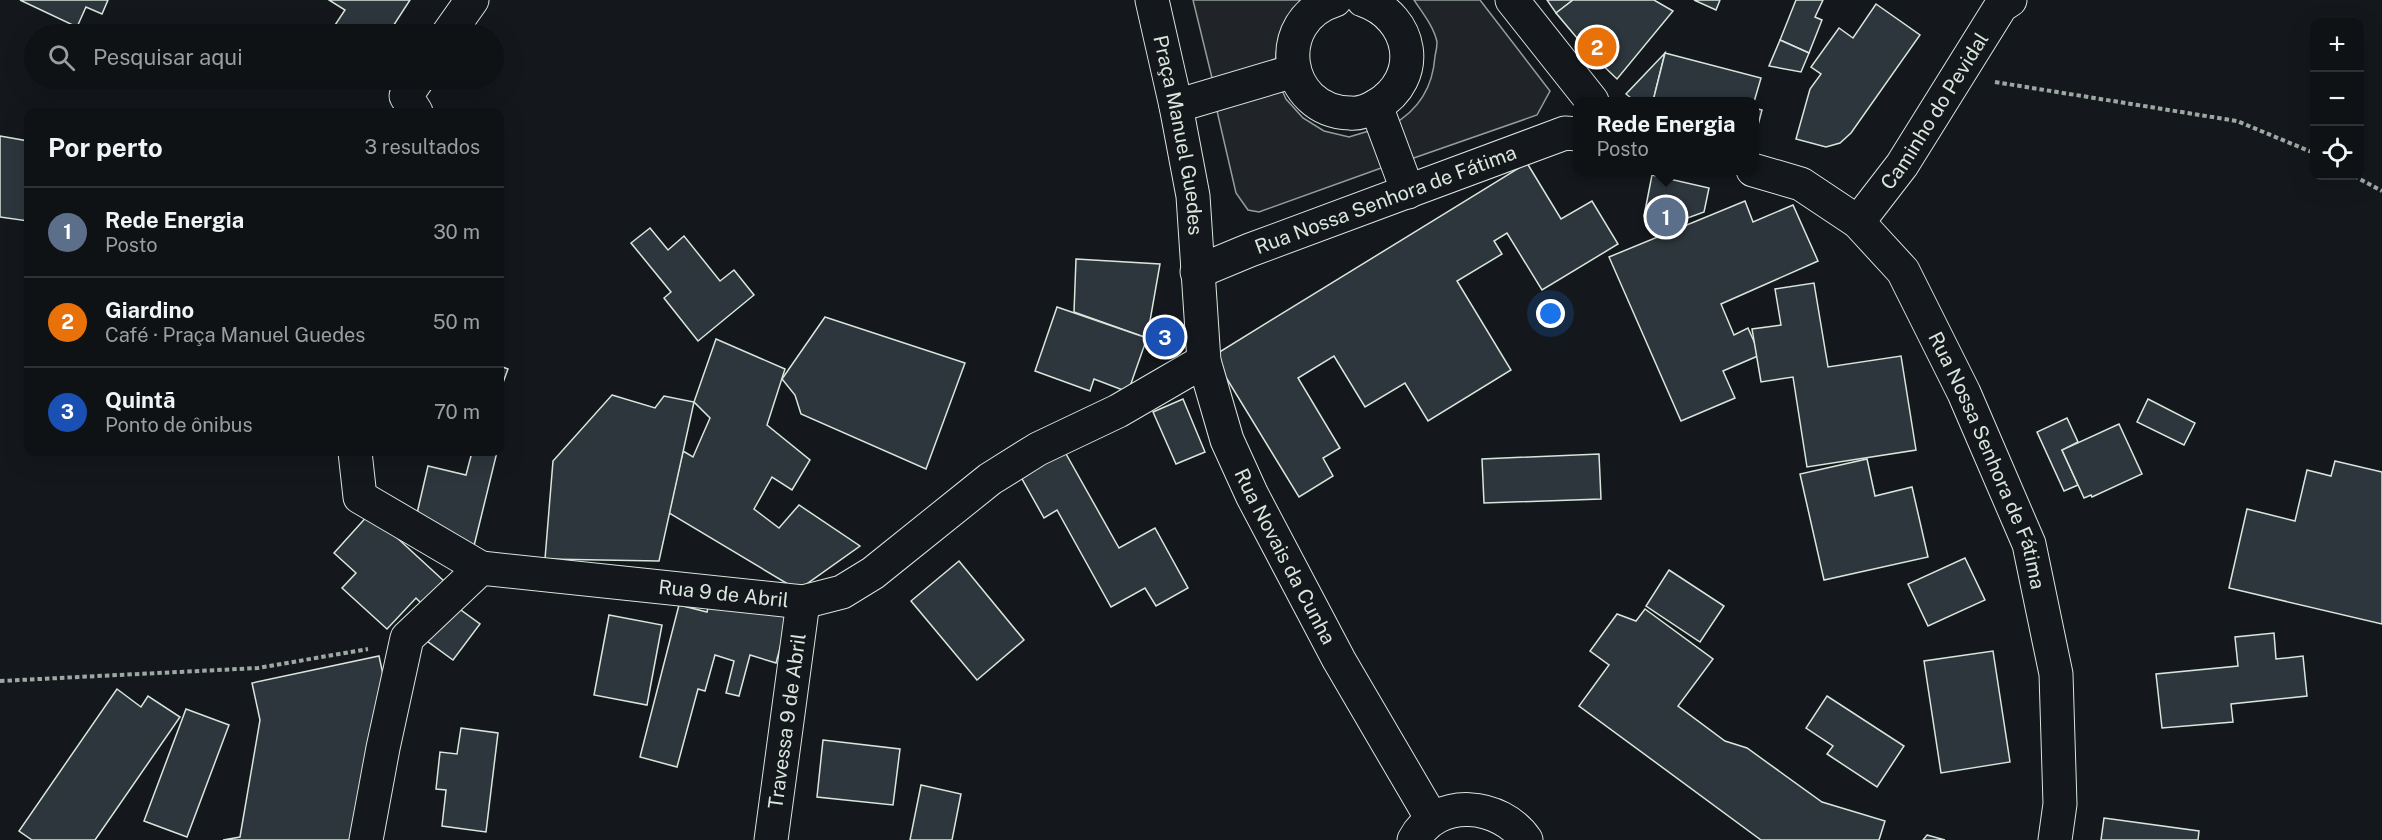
<!DOCTYPE html>
<html lang="pt">
<head>
<meta charset="utf-8">
<style>
  body { margin:0; font-family:"Public Sans",sans-serif; background:#181b1e; color:#f1f3f6 }
  .controls { position:absolute; right:18px; top:18px; display:grid; overflow:hidden; border-radius:12px; box-shadow:0 6px 24px #0002 }
  .controls button { width:54px; height:54px; display:grid; place-items:center; padding:0; border:0; border-bottom:2px solid #2f3234; background:#0f1215; color:#f1f3f6; font:30px sans-serif }
  .you { position:absolute; left:1551px; top:314px; width:21px; height:21px; margin:-15px; border:4px solid #fff; border-radius:50%; background:#1a73e8; box-shadow:0 0 0 9px #1a73e833 }
  .badge { display:grid; place-items:center; width:39px; height:39px; border-radius:50%; background:#ffb74d; color:#fff; font-size:20px; font-weight:700 }
  .pin { position:absolute; translate:-50% -50%; border:3px solid #fff; box-shadow:0 2px 6px #0006 }
  .popup { position:absolute; left:1573px; top:97px; width:186px; height:78px; box-sizing:border-box; display:grid; place-content:center; border-radius:12px; background:#0f1215; filter:drop-shadow(0 2px 4px #0005); font-size:20px; white-space:nowrap; color:#9b9ea0 }
  .popup b { font-size:22px; color:#f1f3f6 }
  .popup::after { content:''; position:absolute; left:50%; top:100%; margin-left:-12px; border:12px solid transparent; border-top-color:#0f1215 }
  .list { margin:0; padding:0; list-style:none }
  h2 { display:flex; justify-content:space-between; align-items:center; height:78px; margin:0; padding:0 24px; font-size:26px }
  h2 small { font-size:20px; font-weight:400; color:#9b9ea0 }
  .list li { display:grid; grid-template-columns:39px 1fr auto; gap:18px; align-items:center; box-sizing:border-box; height:90px; padding:0 24px; border-top:2px solid #2f3234 }
  .list b { display:block; font-size:22px; white-space:nowrap }
  .list p { margin:0; font-size:20px; white-space:nowrap; color:#9b9ea0 }
  .list em { font-size:20px; font-style:normal; color:#9b9ea0 }
  .icon { flex:none; width:33px; height:33px; fill:none; stroke:currentColor; stroke-width:2; stroke-linecap:round; stroke-linejoin:round }
  .map { position:relative; flex:none; width:2382px; height:840px; overflow:hidden }
  .search { position:absolute; background:#0f1215; box-shadow:0 6px 24px #0002; left:24px; top:24px; width:480px; height:66px; display:flex; align-items:center; gap:15px; box-sizing:border-box; padding:0 21px; border-radius:33px; color:#9b9ea0; font-size:22px }
  .panel { position:absolute; background:#0f1215; box-shadow:0 6px 24px #0002; left:24px; top:108px; width:480px; height:348px; border-radius:12px }
  .map>svg:first-child { display:block }
</style>
</head>
<body>
<div class="map">
<svg width="2382" height="840" viewBox="0 0 2382 840">
  <rect width="100%" height="100%" fill="#14181c"/>
  <g fill="#202428" stroke="#939e99" stroke-width="1.5">
    <path d="M1193,0H1302C1280,21 1277,36 1275,65L1213,82Z"/>
    <path d="M1414,0H1480L1550,91L1537,115L1408,160L1392,125C1419,110 1433,86 1435,56C1436,52 1437,46 1437,42C1434,27 1422,12 1414,0Z"/>
    <path d="M1281,88L1286,99L1303,118L1324,131L1349,137L1369,131L1384,167L1259,212L1248,210L1236,193L1217,111Z"/>
  </g>
  <g fill="#2c363c" stroke="#d8e6dc" stroke-width="1.5">
    <path d="M20,0H108L102,14L86,7L77,27Z"/>
    <path d="M329,0H410L388,34H343L333,28L345,10Z"/>
    <path d="M1547,0H1573L1556,13Z"/>
    <path d="M1573,0H1654L1673,11L1617,79L1588,51L1556,13Z"/>
    <path d="M1694,0H1720L1716,10Z"/>
    <path d="M1796,0H1823L1815,17L1822,20L1809,53L1780,40Z"/>
    <path d="M1876,4L1920,35L1851,133L1840,143L1826,147L1796,139L1810,89L1821,74L1811,67L1839,28L1853,38Z"/>
    <path d="M1780,40L1809,53L1801,72L1769,66Z"/>
    <path d="M1665,53L1653,101H1635L1626,94Z"/>
    <path d="M1665,53L1761,78L1754,102L1653,101Z"/>
    <path d="M1754,108L1762,110L1758,125L1754,124Z"/>
    <path d="M0,136L28,141V221L0,217Z"/>
    <path d="M1527,163L1561,219L1592,201L1618,244L1542,290L1507,233L1494,241L1502,254L1457,281L1511,370L1428,421L1405,383L1365,407L1334,356L1298,378L1340,448L1323,458L1333,476L1299,497L1213,356Z"/>
    <path d="M1652,175L1709,188L1704,212L1674,223L1644,216Z"/>
    <path d="M1745,201L1753,222L1793,205L1818,261L1721,304L1734,335L1748,328L1760,355L1723,371L1735,398L1681,421L1609,257Z"/>
    <path d="M650,228L668,250L684,236L720,281L734,270L754,295L698,341L664,298L671,292L631,243Z"/>
    <path d="M1076,259L1160,264L1147,338L1074,312Z"/>
    <path d="M1814,283L1828,367L1901,356L1916,450L1807,467L1793,377L1761,382L1752,329L1781,325L1775,289Z"/>
    <path d="M1057,307L1147,338L1128,392L1094,379L1090,391L1035,371Z"/>
    <path d="M825,317L965,363L926,469L801,414L795,395L782,379Z"/>
    <path d="M716,339L785,369L767,425L810,460L792,490L772,477L754,509L779,528L799,505L860,546L798,590L669,513L683,451L693,457L710,418L694,402Z"/>
    <path d="M500,366L508,369L500,391Z"/>
    <path d="M612,395L655,408L664,396L694,402L659,561L545,559L553,461Z"/>
    <path d="M1183,399L1205,452L1176,464L1153,412Z"/>
    <path d="M2148,399L2195,423L2184,445L2137,422Z"/>
    <path d="M2067,418L2078,442L2062,450L2078,485L2064,491L2037,432Z"/>
    <path d="M2119,424L2142,474L2092,497L2091,495L2084,498L2062,450Z"/>
    <path d="M1061,445L1119,548L1155,528L1188,588L1156,606L1145,588L1111,607L1057,510L1044,518L1017,470Z"/>
    <path d="M472,452H497L473,550L412,535L428,466L466,475Z"/>
    <path d="M1599,454L1601,499L1484,503L1482,459Z"/>
    <path d="M1867,459L1875,496L1912,487L1928,557L1824,580L1800,474Z"/>
    <path d="M2335,461L2382,472V624L2229,588L2247,509L2295,521L2307,470L2331,476Z"/>
    <path d="M370,513L444,581L422,604L416,598L387,629L342,588L356,573L334,553Z"/>
    <path d="M1965,558L1985,600L1928,626L1908,584Z"/>
    <path d="M959,561L1024,640L977,680L911,601Z"/>
    <path d="M1669,570L1724,606L1700,642L1646,606Z"/>
    <path d="M711,593L789,614L776,663L750,655L739,696L726,693L734,661L715,655L705,691L698,689L677,767L640,757L679,605L707,612Z"/>
    <path d="M454,605L480,624L453,660L427,641Z"/>
    <path d="M1645,609L1713,659L1678,706L1725,741L1747,748L1822,802L1885,821L1879,840H1761L1579,706L1609,665L1590,651L1617,614L1636,621Z"/>
    <path d="M609,615L662,625L647,705L594,695Z"/>
    <path d="M2274,633L2276,659L2303,656L2307,696L2231,704L2233,722L2162,728L2156,674L2238,666L2235,637Z"/>
    <path d="M1993,651L2010,762L1941,773L1924,661Z"/>
    <path d="M379,656L384,679L356,840H223L240,837L260,720L252,683Z"/>
    <path d="M117,689L141,707L148,696L180,717L95,840H32L19,831Z"/>
    <path d="M1827,696L1904,746L1877,787L1827,754L1833,746L1806,728Z"/>
    <path d="M186,709L229,725L187,837L144,821Z"/>
    <path d="M461,728L498,733L486,832L442,826L446,790L436,789L440,752L457,754Z"/>
    <path d="M823,740L900,749L893,805L817,797Z"/>
    <path d="M921,785L961,794L952,840H910Z"/>
    <path d="M2104,818L2199,831L2198,840H2101Z"/>
    <path d="M1927,835L1945,840H1923Z"/>
  </g>
  <g fill="none" stroke-linecap="round" stroke-linejoin="round">
    <defs>
      <g id="minor">
        <path d="M1335,0C1271,20 1283,111 1350,113C1359,114 1369,110 1376,106C1424,78 1413,17 1363,0"/>
        <path d="M448,34L472,0"/>
        <path d="M1176,106L1294,71"/>
        <path d="M1376,106L1408,192"/>
        <path d="M416,112L406,96L417,80"/>
        <path id="s1" d="M1858,222L1902,165L2001,6L2010,0"/>
        <path id="s2" d="M1197,272L1250,250L1565,133L1578,134"/>
        <path d="M355,452L360,497L481,568"/>
        <path id="s3" d="M366,840L383,748L407,638L481,568L803,602L842,592L873,573L990,479L1038,449L1118,411L1204,361"/>
        <path id="s4" d="M771,840L803,602"/>
      </g>
      <g id="major">
        <path id="s5" d="M1152,0L1176,106L1193,196L1204,361L1227,440L1252,495L1339,660L1432,819"/>
        <path d="M1512,0L1592,101"/>
        <path id="s6" d="M1753,170L1801,184L1858,222L1903,271L1964,393L2029,544L2056,674L2060,804L2055,840"/>
        <path d="M1414,840C1437,796 1501,803 1526,840"/>
      </g>
    </defs>
    <use href="#minor" stroke="#d8e6dc" stroke-width="35"/>
    <use href="#major" stroke="#d8e6dc" stroke-width="35"/>
    <g stroke="#9da8a2" stroke-width="4" stroke-dasharray="4.5 3" stroke-linecap="butt">
      <path d="M1995,82L2237,121L2314,153"/>
      <path d="M2354,176L2382,191"/>
      <path d="M0,681L258,668L368,649"/>
    </g>
    <use href="#minor" stroke="#14181c" stroke-width="33"/>
    <use href="#major" stroke="#14181c" stroke-width="33"/>
  </g>
  <g text-anchor="middle" stroke-width="4.5" stroke-linejoin="round" paint-order="stroke">
    <g font-size="20" fill="#d8e6dc" stroke="#14181c">
      <text dy="7" stroke="none"><textPath href="#s1" startOffset="135">Caminho do Pevidal</textPath></text>
      <text dy="7" stroke="none"><textPath href="#s5" startOffset="138">Praça Manuel Guedes</textPath></text>
      <text dy="7" stroke="none"><textPath href="#s2" startOffset="202">Rua Nossa Senhora de Fátima</textPath></text>
      <text dy="7" stroke="none"><textPath href="#s6" startOffset="393">Rua Nossa Senhora de Fátima</textPath></text>
      <text dy="7" stroke="none"><textPath href="#s5" startOffset="578">Rua Novais da Cunha</textPath></text>
      <text dy="7" stroke="none"><textPath href="#s3" startOffset="552">Rua 9 de Abril</textPath></text>
      <text dy="7" stroke="none"><textPath href="#s4" startOffset="120">Travessa 9 de Abril</textPath></text>
    </g>
  </g>
</svg>
<div class="controls">
<button>+</button>
<button>−</button>
<button><svg class="icon" aria-label="locate" viewBox="0 0 24 24"><circle cx="12" cy="12" r="6"/><path d="M12 2v4M12 18v4M2 12h4M18 12h4"/></svg></button>
</div>
<div class="you"></div>
<div class="pin badge" style="left:1666px;top:217px;background:#5c6f8a">1</div>
<div class="popup"><b>Rede Energia</b>Posto</div>
<div class="pin badge" style="left:1597px;top:47px;background:#e8710a">2</div>
<div class="pin badge" style="left:1165px;top:337px;background:#1a4fb4">3</div>
<div class="search"><svg class="icon" aria-label="search" viewBox="0 0 24 24"><circle cx="10" cy="10" r="6"/><path d="M15 15l6 6"/></svg>Pesquisar aqui</div>
<section class="panel">
<h2>Por perto<small>3 resultados</small></h2>
<ul class="list">
<li><span class="badge" style="background:#5c6f8a">1</span><div><b>Rede Energia</b><p>Posto</p></div><em>30 m</em></li>
<li><span class="badge" style="background:#e8710a">2</span><div><b>Giardino</b><p>Café · Praça Manuel Guedes</p></div><em>50 m</em></li>
<li><span class="badge" style="background:#1a4fb4">3</span><div><b>Quintã</b><p>Ponto de ônibus</p></div><em>70 m</em></li>
</ul>
</section>
</div>
</body>
</html>
